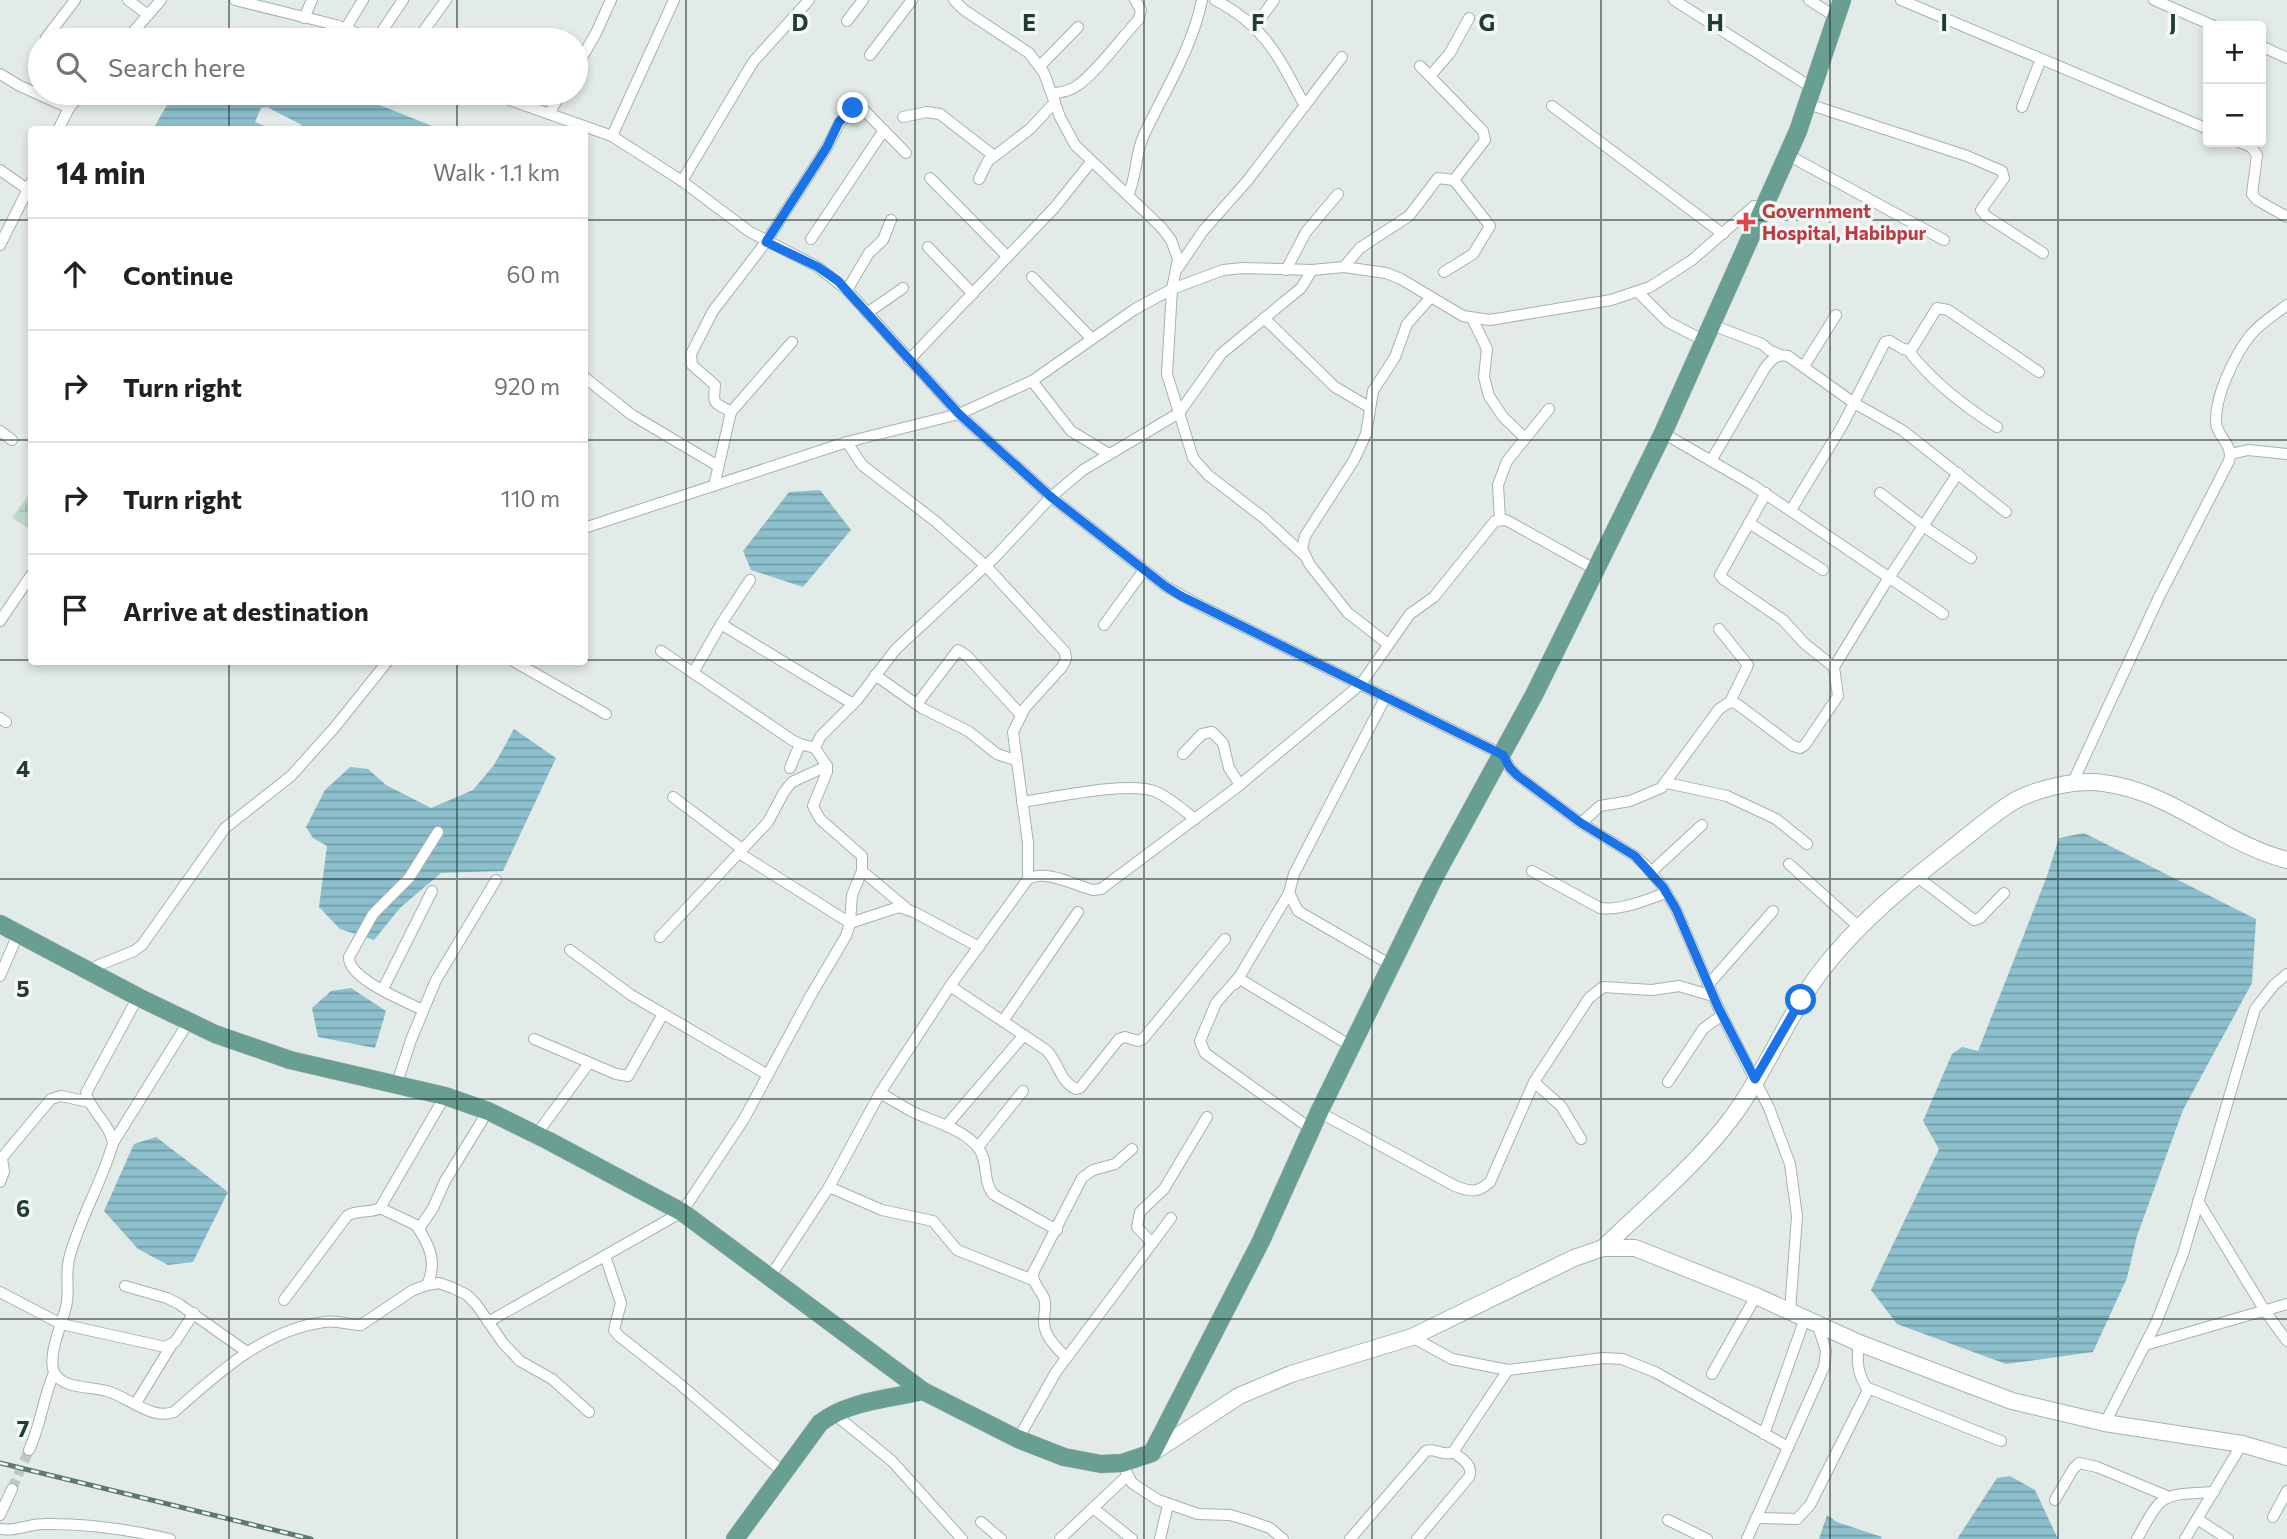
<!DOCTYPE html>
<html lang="en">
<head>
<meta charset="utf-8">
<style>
  body { margin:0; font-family:Commissioner,sans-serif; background:#f2f2f2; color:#202124 }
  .controls { position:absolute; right:21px; top:21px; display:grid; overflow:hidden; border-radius:7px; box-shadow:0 4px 10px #0003 }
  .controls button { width:63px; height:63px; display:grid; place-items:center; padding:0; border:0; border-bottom:2px solid #e0e0e0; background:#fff; color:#202124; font:35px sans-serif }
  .stop { position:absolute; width:21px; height:21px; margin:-16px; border:5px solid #1a73e8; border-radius:50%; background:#fff }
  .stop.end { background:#1a73e8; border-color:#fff; box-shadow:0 2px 7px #0008 }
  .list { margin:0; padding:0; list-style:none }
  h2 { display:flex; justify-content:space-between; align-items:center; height:91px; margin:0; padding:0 28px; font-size:30px }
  h2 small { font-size:23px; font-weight:400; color:#757577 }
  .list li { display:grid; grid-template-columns:46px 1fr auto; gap:21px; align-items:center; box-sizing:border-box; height:112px; padding:0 28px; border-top:2px solid #e0e0e0 }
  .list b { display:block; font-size:26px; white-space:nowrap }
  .list em { font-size:23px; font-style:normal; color:#757577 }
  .icon { flex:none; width:38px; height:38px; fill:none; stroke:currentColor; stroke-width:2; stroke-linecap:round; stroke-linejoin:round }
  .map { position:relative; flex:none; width:2287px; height:1539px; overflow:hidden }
  .search { position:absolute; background:#fff; box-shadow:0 4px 10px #0003; left:28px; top:28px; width:560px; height:77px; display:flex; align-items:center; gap:18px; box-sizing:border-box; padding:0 24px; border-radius:38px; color:#757577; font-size:26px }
  .panel { position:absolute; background:#fff; box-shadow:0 4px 10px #0003; left:28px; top:126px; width:560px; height:539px; border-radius:7px }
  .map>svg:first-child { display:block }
</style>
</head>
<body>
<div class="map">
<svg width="2287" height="1539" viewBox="0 0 2287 1539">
  <defs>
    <pattern id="wetland-marsh" width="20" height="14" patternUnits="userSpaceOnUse" patternTransform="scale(1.75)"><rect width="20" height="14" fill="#bcdbc6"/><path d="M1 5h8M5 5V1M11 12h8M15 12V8" fill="none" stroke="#a1bdab"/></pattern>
    <pattern id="water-rules" width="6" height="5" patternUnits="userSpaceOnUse" patternTransform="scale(1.75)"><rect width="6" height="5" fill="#8dc0cd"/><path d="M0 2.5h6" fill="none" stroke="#739da7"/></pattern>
  </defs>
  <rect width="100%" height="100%" fill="#e2ebe7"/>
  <path fill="url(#wetland-marsh)" d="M31,491V530L12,518Z"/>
  <g fill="url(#water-rules)">
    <path d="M174,93H349L440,129H305L300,124L267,107L261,108L255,122L272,129H153Z"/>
    <path d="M820,490L851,530L803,587L751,570L743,551L789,492Z"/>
    <path d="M514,729L556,758L503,871L441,873L400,908L374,940L340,929L319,907L327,846L313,838L306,827L325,790L350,767L368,769L386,785L431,808L473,790L494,765Z"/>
    <path d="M2084,833L2256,919L2252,983L2183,1110L2137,1236L2127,1278L2093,1352L2006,1364L1897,1324L1871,1290L1939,1149L1923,1121L1952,1054L1962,1047L1978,1051L2047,876L2059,838Z"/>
    <path d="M351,988L386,1011L375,1048L318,1037L312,1008L331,991Z"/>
    <path d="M156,1137L228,1192L193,1262L168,1265L138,1249L104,1211L134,1144Z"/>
    <path d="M2010,1476L2035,1490L2058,1539H1957L1997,1478Z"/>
    <path d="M1827,1515L1837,1522L1882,1537L1881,1539H1819Z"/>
  </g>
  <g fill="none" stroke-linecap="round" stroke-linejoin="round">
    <path stroke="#bcc8c4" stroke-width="10" stroke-dasharray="10 5" stroke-linecap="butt" d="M12,1489L29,1450"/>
    <defs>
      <g id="street">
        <path d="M128,0L148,15"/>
        <path d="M235,0L336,25L375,40"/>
        <path d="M954,0L964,10L1029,53L1044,73L1060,117L1075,145L1161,227L1171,240L1178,259L1172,289L1167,374L1193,458L1208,475L1264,518L1304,555"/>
        <path d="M1215,0C1266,26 1279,58 1305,106"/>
        <path d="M1674,0L1814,89"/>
        <path d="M1809,0L1836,17"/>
        <path d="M1901,0L2208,129"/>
        <path d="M2154,0L2214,26"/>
        <path d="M304,18L312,0"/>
        <path d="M847,21L863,0"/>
        <path d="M1255,26L1274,0"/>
        <path d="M346,28L363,0"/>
        <path d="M46,38L75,0"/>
        <path d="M126,40L161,0"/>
        <path d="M376,40L403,0"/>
        <path d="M417,40L446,0"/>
        <path d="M2261,46L2287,58"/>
        <path d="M870,55L912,0"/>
        <path d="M1040,66L1078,27"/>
        <path d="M576,68L596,33L611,0"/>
        <path d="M0,74L20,86L69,108"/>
        <path d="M1430,76L1450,53L1469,18"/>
        <path d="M490,93L612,136L682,181L750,232L818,267L847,290L959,414L1051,497L1165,586L1199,605L1503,755L1510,768L1518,776L1581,823L1635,856L1645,865L1663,887L1676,909L1718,1007L1769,1108L1790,1164L1797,1216L1790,1311"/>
        <path d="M1052,94C1061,92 1071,91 1078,85C1096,73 1122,37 1139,19L1141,10L1135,0"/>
        <path d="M1808,104L1967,156L2002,171L2004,178L1981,210L1986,216L2043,253"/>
        <path d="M1552,106L1723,234"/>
        <path d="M2022,107L2041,59"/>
        <path d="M549,114L561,93"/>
        <path d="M903,117L927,112L940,114L994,156"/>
        <path d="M58,130L69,108L82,93"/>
        <path d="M612,136L674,0"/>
        <path d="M2239,142L2251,147L2257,155L2252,194L2257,200L2287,217"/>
        <path d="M1788,155L1944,240"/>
        <path d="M0,170L27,189"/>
        <path d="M930,178L1008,257"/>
        <path d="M979,179L988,161L1030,129L1055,102"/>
        <path d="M682,181L753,62L809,0"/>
        <path d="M1128,195C1137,177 1135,155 1143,137C1164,92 1192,49 1202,0"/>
        <path d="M811,239L884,130"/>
        <path d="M0,245L32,181"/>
        <path d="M928,247L973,294"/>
        <path d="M1344,267L1360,248L1409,216L1438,178L1454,180L1485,140L1483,131L1420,66"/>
        <path d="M1178,268L1203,231L1248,180L1342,57"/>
        <path d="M1286,270L1306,232L1338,194"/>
        <path d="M1444,272L1473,254L1490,226L1454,180"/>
        <path d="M1032,277L1092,339"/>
        <path d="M847,290L869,253L883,240L891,220"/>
        <path d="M1638,292L1668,322L1705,341"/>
        <path d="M867,313L903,288"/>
        <path d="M1264,318L1335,387L1369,407"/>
        <path d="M1472,318L1487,349L1484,377L1489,396L1503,417L1525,438"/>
        <path d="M1712,325L1762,344L1769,350L1780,355"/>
        <path d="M1908,350C1932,382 1964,406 1997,427"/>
        <path d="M909,360L1055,207L1091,162"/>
        <path d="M1804,366L1836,315"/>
        <path d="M584,377L632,415L718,466"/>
        <path d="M1032,381L1071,431L1109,454"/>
        <path d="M731,412C713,401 713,406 715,385L692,365L691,354L713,311L766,242L827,147L840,122L853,109L862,108L906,153"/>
        <path d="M0,431L12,440"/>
        <path d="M1663,433L1751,484L1943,614"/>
        <path d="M847,442L862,465L935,521L986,566L1065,652L1066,659L1062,667L1025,708L1013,732L1028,843V879"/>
        <path d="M2231,454L2248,450L2287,454"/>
        <path d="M1711,461L1765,368C1772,359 1776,354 1788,356L1854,403L1902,430L2006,512"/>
        <path d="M714,486L731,412L792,342"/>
        <path d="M1766,493L1720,575L1723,579L1783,620L1805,644L1834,667"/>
        <path d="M1880,493L1923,526L1971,558"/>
        <path d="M1791,510L1842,426L1885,342L1890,341L1903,349L1911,350L1937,308L1948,310L2039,372"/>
        <path d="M1500,519L1498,485L1507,461L1549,409"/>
        <path d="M1749,523L1823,570"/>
        <path d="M584,528L847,442L959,414L1032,381L1135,309L1172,289L1223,270L1243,268L1312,270L1344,267L1386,273L1401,279L1463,316L1490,320L1611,300L1650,287L1692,260L1754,206L1764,208"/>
        <path d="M0,621L32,574"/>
        <path d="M721,624L853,704"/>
        <path d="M1104,625L1144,570"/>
        <path d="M1719,629L1748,665L1730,702"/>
        <path d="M1388,644L1348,613L1310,565L1302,549L1305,536L1354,460L1366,434L1373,391L1395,357L1407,324L1431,297"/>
        <path d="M661,651L792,740L800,744L815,748"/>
        <path d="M515,662L606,714"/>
        <path d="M693,673L721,624L750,580"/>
        <path d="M875,675L922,708L968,731L997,754L1015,760"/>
        <path d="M1386,696L1294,874L1289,893L1298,911L1391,965"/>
        <path d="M917,704L958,650L967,656L1021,715"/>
        <path d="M0,718L6,722"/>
        <path d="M1183,754L1202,734L1212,732L1223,743L1229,768L1240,785"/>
        <path d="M790,768L800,744"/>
        <path d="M1667,783L1727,796L1776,819L1807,844"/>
        <path d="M2072,784L2159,597L2229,461C2234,444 2217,438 2216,422C2215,396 2234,357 2249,337C2259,324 2274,315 2287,305"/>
        <path d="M673,797L742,849"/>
        <path d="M1022,802C1052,798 1128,781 1154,791C1169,797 1182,809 1195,819"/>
        <path d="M1581,823L1600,806L1630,801L1661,788L1719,709L1730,702L1737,704L1793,746L1800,748L1805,745L1838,696L1834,667L1883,587L1958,473"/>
        <path d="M739,853L850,923L899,907L914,912L979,947"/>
        <path d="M1789,864L1859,927"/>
        <path d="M862,871L905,907"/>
        <path d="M1532,871L1600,908C1622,911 1645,900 1666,893"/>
        <path d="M1651,872L1702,825"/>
        <path d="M1916,876L1974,920L1980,918L2004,893"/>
        <path d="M660,937L768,822L784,792L792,782L827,766"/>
        <path d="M570,950L631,995L768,1075"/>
        <path d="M87,970L134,951L142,945L225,828L291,776L335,727L387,662"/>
        <path d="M0,976L18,934"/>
        <path d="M1235,984L1289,893"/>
        <path d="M1708,985L1773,911"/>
        <path d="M950,986L1046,1050C1059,1062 1059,1081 1076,1089L1080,1088L1119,1039L1125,1037L1138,1041L1143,1039L1225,939"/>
        <path d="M383,989L432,891"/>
        <path d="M138,997L86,1093C91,1112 110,1124 113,1143C102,1183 79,1219 69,1259C65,1275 70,1291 66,1307C62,1323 46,1359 55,1374C65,1390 94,1386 110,1392C130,1399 153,1420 174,1412C218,1373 264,1330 324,1322C337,1320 349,1325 361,1325L413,1290L427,1285L439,1283L453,1288L467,1295L476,1304L503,1343L520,1361L552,1379L589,1412"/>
        <path d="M423,1010C405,1001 348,979 349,957L373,914L409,878L438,832"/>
        <path d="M1003,1021L1078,912"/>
        <path d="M534,1039L616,1074L628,1076L663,1014"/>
        <path d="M1534,1082L1561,1106L1581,1139"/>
        <path d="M1668,1082L1703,1029L1722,1015"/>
        <path d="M397,1083L411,1040L436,980L496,880"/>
        <path d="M880,1093C891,1099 902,1106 913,1112C934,1122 965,1129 979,1149C989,1163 982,1182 994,1195L1057,1230"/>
        <path d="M1319,1112L1455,1186C1470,1192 1478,1193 1490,1182L1534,1082L1589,998L1603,987L1652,990L1679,986L1713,996"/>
        <path d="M946,1126L1024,1035"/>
        <path d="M1311,1129L1205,1053L1200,1041L1216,1003L1238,978L1351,1046"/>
        <path d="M536,1135L589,1063"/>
        <path d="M113,1143L189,1021"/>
        <path d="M978,1147L1023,1091"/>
        <path d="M0,1160L51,1099L61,1096L89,1102"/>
        <path d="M0,1182L4,1172L2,1158"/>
        <path d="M829,1187L882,1210L933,1221L957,1250L1033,1280"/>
        <path d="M2198,1201L2265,1311L2287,1341"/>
        <path d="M380,1208L416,1225C429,1244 438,1262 427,1285"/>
        <path d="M419,1229L433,1208L445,1181L488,1111"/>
        <path d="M1152,1243L1137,1227L1140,1212L1164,1189L1207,1117"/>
        <path d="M605,1256L621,1303L614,1330L619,1336L676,1381L783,1472"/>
        <path d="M770,1277L829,1187L880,1093L950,986L1028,879C1046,869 1074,885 1093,890L1101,889L1236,788L1361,684L1410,614L1434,597L1495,521L1506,520L1596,570"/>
        <path d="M125,1286L167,1298L179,1304L247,1352"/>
        <path d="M0,1292L61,1324L165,1347L175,1342L194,1313"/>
        <path d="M284,1300L347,1216C357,1209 370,1214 380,1208L445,1096"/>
        <path d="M488,1322L682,1212L744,1119L811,995L846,936L850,923L852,895L862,871V856L820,819L813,806L827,772V766L815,748L820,737L857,700L896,649L996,556L1051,497L1083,470L1179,413L1221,354L1301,288L1312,270"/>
        <path d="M1412,1337L1452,1359L1508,1370L1603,1358L1622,1359L1655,1372L1788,1447"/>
        <path d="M2145,1345L2287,1304"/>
        <path d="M1066,1358C1057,1347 1043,1336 1044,1320C1044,1312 1047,1306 1044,1298C1040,1289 1032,1283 1033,1273L1082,1178L1093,1170L1115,1164L1132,1149"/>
        <path d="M1712,1374L1756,1296"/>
        <path d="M1868,1388L2001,1441"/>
        <path d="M136,1403L171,1346"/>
        <path d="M833,1413L892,1461L962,1539"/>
        <path d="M2105,1423L2156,1323L2183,1254L2255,1009L2274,985L2287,974"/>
        <path d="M1764,1434L1805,1318"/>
        <path d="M1018,1439L1056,1372L1171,1218"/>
        <path d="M29,1450C41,1425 43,1398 54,1373"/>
        <path d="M1122,1463L1132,1483L1158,1500L1198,1514L1230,1515L1244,1519L1270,1528L1283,1539"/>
        <path d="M2055,1500L2073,1469L2079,1463L2097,1467L2167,1496"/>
        <path d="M1093,1508L1132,1539"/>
        <path d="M0,1515L12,1489"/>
        <path d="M2273,1517L2287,1491"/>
        <path d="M1756,1518L1797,1519L1810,1505L1868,1390C1858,1375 1856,1362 1859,1343"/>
        <path d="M2197,1519L2228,1539"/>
        <path d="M1668,1520L1707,1539"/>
        <path d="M981,1522L1001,1539"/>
        <path d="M0,1529C16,1532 28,1524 43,1524C87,1523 127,1529 170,1539"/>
        <path d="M1060,1539L1127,1476"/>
        <path d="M1160,1539L1168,1505"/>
        <path d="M1350,1539L1426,1451C1435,1447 1443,1457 1453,1452L1508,1370"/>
        <path d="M1417,1539L1469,1477C1474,1465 1462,1459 1453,1452"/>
        <path d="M1747,1539L1824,1367L1826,1351L1817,1323"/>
        <path d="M2137,1539C2163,1492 2160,1495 2214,1492"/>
        <path d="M2185,1539L2242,1444"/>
      </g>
      <g id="secondary">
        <path d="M1603,1248C1646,1206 1694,1167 1730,1120C1764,1075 1785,1021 1818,975C1856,924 1906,884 1956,845C1974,831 1992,815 2011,803C2033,789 2077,779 2103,783C2171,791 2221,843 2287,860"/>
        <path d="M1152,1453L1239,1396L1291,1374L1412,1337L1574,1258L1603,1248H1635L1756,1296L1859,1343L2012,1401L2105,1423L2242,1444L2287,1457"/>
      </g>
      <g id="primary">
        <path d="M0,924L138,997L215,1034L290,1060L445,1096L488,1111L549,1141L682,1212L923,1391L1018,1439L1064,1457L1101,1464L1122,1463L1152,1453L1261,1241L1319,1112L1434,878L1534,695L1663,433L1798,131L1842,0"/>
        <path d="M735,1539L820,1423C848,1401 889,1399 923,1391"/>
      </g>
    </defs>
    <use href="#street" stroke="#a5b3ae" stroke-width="12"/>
    <use href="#secondary" stroke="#a1b6b0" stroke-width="18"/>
    <use href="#primary" stroke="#c1c8c7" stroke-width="19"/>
    <use href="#street" stroke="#fff" stroke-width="10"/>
    <use href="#secondary" stroke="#fff" stroke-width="16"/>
    <use href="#primary" stroke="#699e93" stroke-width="18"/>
    <defs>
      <path id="rail" d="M0,1463L311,1539"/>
    </defs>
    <use href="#rail" stroke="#5d7771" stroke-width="5"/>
    <use href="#rail" stroke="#f2f8f5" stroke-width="2.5" stroke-dasharray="8" stroke-linecap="butt"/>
  </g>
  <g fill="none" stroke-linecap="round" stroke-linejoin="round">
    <path stroke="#1a73e8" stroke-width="9" d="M853,108L839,122L827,147L766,242L818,267L838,281L959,414L1051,497L1165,586L1181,596L1503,755L1510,768L1518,776L1581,823L1635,856L1663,887L1676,909L1718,1007L1755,1079L1801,1000"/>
  </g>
  <path fill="none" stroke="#233b36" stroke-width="2" stroke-opacity="0.55" d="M229,0V40M457,0V40M686,0V1539M915,0V1539M1144,0V1539M1372,0V1539M1601,0V1539M1830,0V1539M2058,0V1539M229,93V130M457,93V130M0,220H32M584,220H2287M0,440H32M584,440H2287M0,660H32M584,660H2287M229,662V1539M457,662V1539M0,879H2287M0,1099H2287M0,1319H2287"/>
  <path fill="#e0444e" stroke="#f2f8f5" stroke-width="2.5" d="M1742.5 211.5h7v7h7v7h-7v7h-7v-7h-7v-7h7z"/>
  <g text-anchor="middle" stroke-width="7" stroke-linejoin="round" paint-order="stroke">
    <g font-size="19" font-weight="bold" fill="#be3a42" stroke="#f2f8f5" text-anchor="start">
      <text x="1762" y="218">Government<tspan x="1762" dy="22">Hospital, Habibpur</tspan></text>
    </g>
  </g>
  <g font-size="23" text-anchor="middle" font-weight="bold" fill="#233b36" stroke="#f2f8f5" stroke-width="7" stroke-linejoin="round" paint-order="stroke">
    <text x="800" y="31">D</text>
    <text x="1029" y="31">E</text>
    <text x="1258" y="31">F</text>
    <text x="1487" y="31">G</text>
    <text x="1715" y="31">H</text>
    <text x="1944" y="31">I</text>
    <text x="2173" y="31">J</text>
    <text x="23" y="777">4</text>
    <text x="23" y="997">5</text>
    <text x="23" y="1217">6</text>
    <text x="23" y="1437">7</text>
  </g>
</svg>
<div class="controls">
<button>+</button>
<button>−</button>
</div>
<div class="stop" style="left:1801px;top:1000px"></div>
<div class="stop end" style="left:853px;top:108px"></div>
<div class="search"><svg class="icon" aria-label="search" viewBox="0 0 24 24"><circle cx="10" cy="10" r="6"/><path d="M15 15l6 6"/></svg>Search here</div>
<section class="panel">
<h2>14 min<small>Walk · 1.1 km</small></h2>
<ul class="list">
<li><svg class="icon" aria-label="ahead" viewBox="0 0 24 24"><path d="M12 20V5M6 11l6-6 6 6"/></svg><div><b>Continue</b></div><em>60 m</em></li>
<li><svg class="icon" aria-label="right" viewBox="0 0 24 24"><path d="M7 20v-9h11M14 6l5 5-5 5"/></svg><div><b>Turn right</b></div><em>920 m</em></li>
<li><svg class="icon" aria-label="right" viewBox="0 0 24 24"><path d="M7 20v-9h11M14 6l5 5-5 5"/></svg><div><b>Turn right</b></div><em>110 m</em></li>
<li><svg class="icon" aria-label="arrive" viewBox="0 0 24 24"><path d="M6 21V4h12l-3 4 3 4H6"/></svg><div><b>Arrive at destination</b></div></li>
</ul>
</section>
</div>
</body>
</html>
